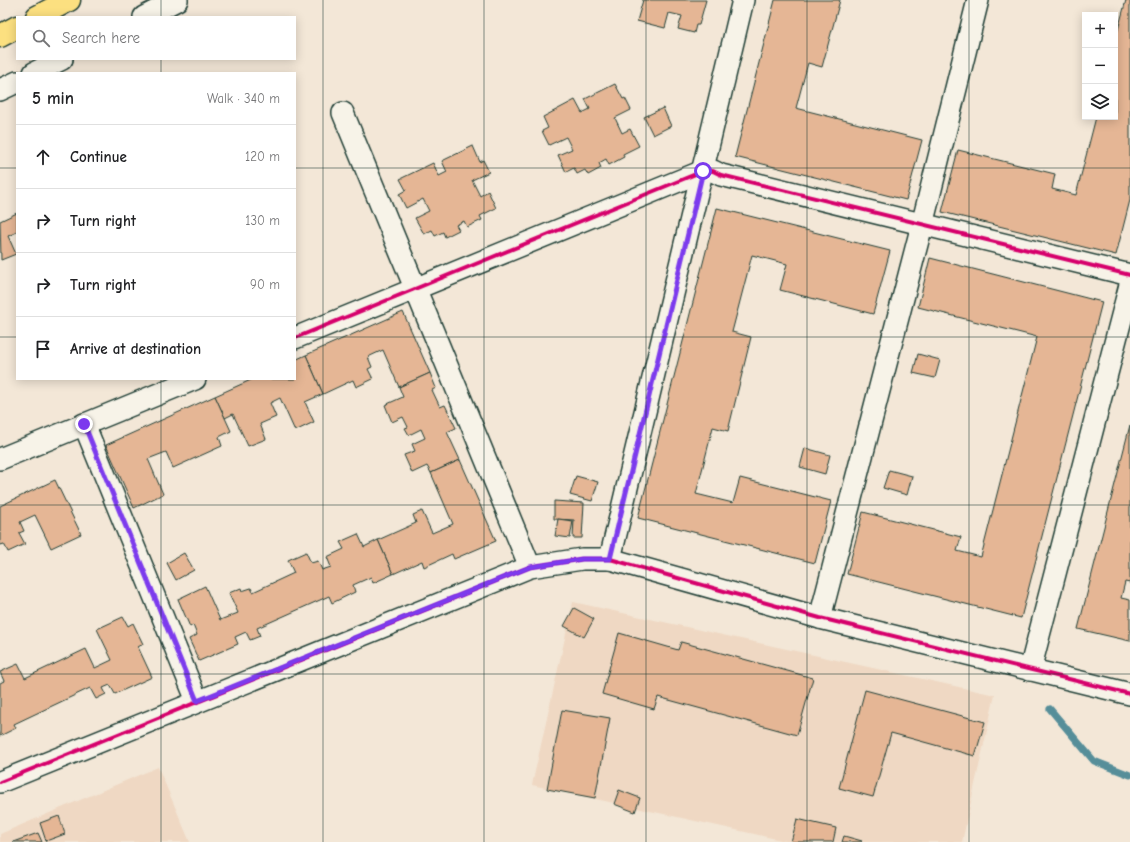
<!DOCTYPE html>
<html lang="en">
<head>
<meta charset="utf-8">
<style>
  body { margin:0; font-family:"Comic Neue",sans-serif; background:#f6f6f6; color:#202124 }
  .controls { position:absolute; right:12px; top:12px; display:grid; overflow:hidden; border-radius:0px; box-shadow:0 2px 10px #0003 }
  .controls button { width:36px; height:36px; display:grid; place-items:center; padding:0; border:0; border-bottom:1px solid #e0e0e0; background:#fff; color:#202124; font:20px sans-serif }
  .stop { position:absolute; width:12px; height:12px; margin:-9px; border:3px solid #7c3aed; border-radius:50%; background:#fff }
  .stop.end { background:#7c3aed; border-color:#fff; box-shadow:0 1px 4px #0008 }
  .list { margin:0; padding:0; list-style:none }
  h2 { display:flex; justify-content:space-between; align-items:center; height:52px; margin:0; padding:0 16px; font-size:17px }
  h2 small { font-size:13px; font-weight:400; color:#757577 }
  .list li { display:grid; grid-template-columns:26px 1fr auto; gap:12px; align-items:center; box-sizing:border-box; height:64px; padding:0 16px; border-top:1px solid #e0e0e0 }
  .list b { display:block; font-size:15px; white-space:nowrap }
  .list em { font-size:13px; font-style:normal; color:#757577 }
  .icon { flex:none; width:22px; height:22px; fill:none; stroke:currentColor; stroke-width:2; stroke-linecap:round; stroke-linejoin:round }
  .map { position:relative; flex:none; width:1130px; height:842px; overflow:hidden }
  .search { position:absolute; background:#fff; box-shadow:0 2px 10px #0003; left:16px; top:16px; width:280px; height:44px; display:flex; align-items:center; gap:10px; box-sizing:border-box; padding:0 14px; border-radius:0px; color:#757577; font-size:15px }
  .panel { position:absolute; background:#fff; box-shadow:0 2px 10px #0003; left:16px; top:72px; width:280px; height:308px; border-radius:0px }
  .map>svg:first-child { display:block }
</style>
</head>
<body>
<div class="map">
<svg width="1130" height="842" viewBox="0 0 1130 842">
  <rect width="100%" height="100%" fill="#f3e7d7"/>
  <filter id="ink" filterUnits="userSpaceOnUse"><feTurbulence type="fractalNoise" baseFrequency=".025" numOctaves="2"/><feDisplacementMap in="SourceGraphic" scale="8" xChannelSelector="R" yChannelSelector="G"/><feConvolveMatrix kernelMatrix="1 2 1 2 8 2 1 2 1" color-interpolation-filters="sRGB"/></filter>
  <g filter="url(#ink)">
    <g fill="#efd8c3">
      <path d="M573,602L995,695L962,842H790L532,785Z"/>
      <path d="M158,767L190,842H0V834Z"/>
    </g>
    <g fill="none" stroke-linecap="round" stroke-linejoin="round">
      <path stroke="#568e99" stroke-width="7" d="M1050,709L1094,761L1130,775"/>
    </g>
    <g fill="#e5b695" stroke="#1f3d34">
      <path d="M643,0H706L699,25H696L694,33L678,29L682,16L669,13L665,28L637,21Z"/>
      <path d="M775,0H840L822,67L808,63L796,108L922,140L906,200L735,157Z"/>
      <path d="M1126,0H1130V200L1116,255L942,212L958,150L1055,174L1052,189L1076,195L1096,117H1115V41Z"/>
      <path d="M615,84L623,99L625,98L631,110L615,118L622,133L630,129L639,146L623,154L624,157L609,165L606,159L599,163L601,168L588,175L585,170L577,174L574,168L566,172L558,155L572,149L566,137L549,145L542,131L548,128L543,117L575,100L582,113L590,109L585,99Z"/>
      <path d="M663,108L671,126L653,135L644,117Z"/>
      <path d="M473,146L480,162L483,160L489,172L472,180L480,196L488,191L496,208L480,216L482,220L467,227L464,221L456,225L459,230L445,237L443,232L435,236L432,230L424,234L415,218L429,211L423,199L406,208L399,194L406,190L400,179L433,163L439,176L447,172L442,161Z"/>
      <path d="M717,208L890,251L873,314L780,290L787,264L752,255L732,332L751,337L728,431L713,427L696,494L733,503L740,478L831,501L815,563L638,518Z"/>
      <path d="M17,213V232L8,236L16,254L1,260L0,221Z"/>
      <path d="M930,258L1102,302L1021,618L847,574L863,512L961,537L957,551L981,557L1037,337L918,307Z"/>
      <path d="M403,312L430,373L399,387L383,350L368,357L372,367L368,369L373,379L356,387L353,380L323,394L306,355Z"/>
      <path d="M918,354L940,360L935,378L913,373Z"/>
      <path d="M306,355L323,394L305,402L314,422L295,431L280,398L270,403L276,417L260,424L266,439L248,446L233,414L225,418L215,396L253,379H295V360Z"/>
      <path d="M430,373L436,388L432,390L440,407L445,405L456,428L447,432L460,460L431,473L427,466L412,473L404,455L415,451L412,444L425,438L421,429L409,435L405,428L408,427L403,417L392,422L385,405L403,397L399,387Z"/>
      <path d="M215,396L231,431L219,437L222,446L173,468L166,452L148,459L163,494L134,508L106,445Z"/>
      <path d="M1130,425V583L1125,582L1121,598L1130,600V641L1078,629Z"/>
      <path d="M805,448L830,455L825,474L800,467Z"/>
      <path d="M460,460L496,541L454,559L452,554L424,567L422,561L393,574L378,540L416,523L413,515L422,511L432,533L453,524L431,473Z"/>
      <path d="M889,470L912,476L907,495L883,488Z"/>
      <path d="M576,476L598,482L592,501L570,495Z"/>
      <path d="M55,480L81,534L51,548L35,515L20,522L24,531L19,533L25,544L8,552L4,544L0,545V506Z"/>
      <path d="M554,501L584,503L582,538H573L574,520L554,519Z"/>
      <path d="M558,519L573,521L570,538L555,536Z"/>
      <path d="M358,534L364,547L378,540L393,574L373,583L371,577L353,585L355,592L332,603L329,596L257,628L260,636L250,640L246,632L235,637L238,644L199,661L189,639L197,635L193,625L190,627L178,599L205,586L220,620L238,613L229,593L241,588L242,591L251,588L253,592L294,573L288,560L306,552L311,563L318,561L322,570L331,567L327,557L344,549L340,542Z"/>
      <path d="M184,553L194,570L176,580L167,563Z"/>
      <path d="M574,608L594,619L584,637L564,626Z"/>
      <path d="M123,617L128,626L133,623L143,644L138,647L152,677L115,694L110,685L103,688L106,694L96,699L90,688L14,724L16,728L0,736V683L4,681L0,672L18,664L25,678L86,649L95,668L112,660L97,629Z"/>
      <path d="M619,633L678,650L681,642L813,678L797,735L658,697L654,709L602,694Z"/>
      <path d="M865,690L985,722L975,756L891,733L873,797L839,788Z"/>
      <path d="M562,710L610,718L595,798L547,789Z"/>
      <path d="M619,790L640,798L635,812L614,804Z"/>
      <path d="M59,816L65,834L46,841L40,823Z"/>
      <path d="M797,819L836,828L833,842H791Z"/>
      <path d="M38,833L42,842H13Z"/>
      <path d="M844,836L862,841L861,842H842Z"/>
    </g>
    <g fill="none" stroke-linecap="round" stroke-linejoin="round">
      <defs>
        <g id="street">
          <path d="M144,17L177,0"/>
          <path d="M34,73L62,59"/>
          <path d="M0,90L17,82"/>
          <path d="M343,113L530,567"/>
          <path d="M295,338L703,171H713L721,175L1130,275"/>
          <path d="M84,424L197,701"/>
          <path d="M0,459L195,379"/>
          <path d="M610,559L743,0"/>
          <path d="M820,618L922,225L978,0"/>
          <path d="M1030,670L1130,285"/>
          <path d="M0,782L530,567L582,559H610L820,618L1130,694"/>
        </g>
        <g id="highway">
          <path d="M37,17L69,0"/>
          <path d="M0,36L17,27"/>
        </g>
      </defs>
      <use href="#street" stroke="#1f3d34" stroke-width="24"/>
      <use href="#highway" stroke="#1f3d34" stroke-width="25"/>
      <use href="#street" stroke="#f7f3e8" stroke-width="21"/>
      <use href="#highway" stroke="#fce080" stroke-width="22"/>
      <defs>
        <g id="cycleway">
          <path d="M295,338L703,171H713L721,175L1130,275"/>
          <path d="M0,782L530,567L582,559H610L820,618L1130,694"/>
        </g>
      </defs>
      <use href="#cycleway" stroke="#f7f3e8" stroke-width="6"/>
      <use href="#cycleway" stroke="#d6006c" stroke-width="4"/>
    </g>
  </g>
  <g fill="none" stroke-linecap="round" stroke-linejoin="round" filter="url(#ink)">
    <path stroke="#7c3aed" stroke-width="5" d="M84,424L197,701L530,567L582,559H610L703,171"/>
  </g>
  <path fill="none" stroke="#1f3d34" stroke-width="1" stroke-opacity="0.55" d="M161,0V17M323,0V842M484,0V842M646,0V842M807,0V842M969,0V842M161,59V73M0,168H17M295,168H1130M0,337H17M295,337H1130M161,379V842M0,505H1130M0,674H1130"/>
</svg>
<div class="controls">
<button>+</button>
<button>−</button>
<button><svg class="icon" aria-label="layers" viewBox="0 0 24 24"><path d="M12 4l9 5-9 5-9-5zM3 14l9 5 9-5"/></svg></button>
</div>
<div class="stop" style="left:703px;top:171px"></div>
<div class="stop end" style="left:84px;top:424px"></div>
<div class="search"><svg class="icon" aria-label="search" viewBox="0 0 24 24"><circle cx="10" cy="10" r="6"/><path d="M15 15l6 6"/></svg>Search here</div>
<section class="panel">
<h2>5 min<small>Walk · 340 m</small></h2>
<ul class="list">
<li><svg class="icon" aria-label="ahead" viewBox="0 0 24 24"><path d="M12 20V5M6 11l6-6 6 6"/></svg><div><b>Continue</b></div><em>120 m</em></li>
<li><svg class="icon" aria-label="right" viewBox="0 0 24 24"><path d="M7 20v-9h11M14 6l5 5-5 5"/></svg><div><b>Turn right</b></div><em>130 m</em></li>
<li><svg class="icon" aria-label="right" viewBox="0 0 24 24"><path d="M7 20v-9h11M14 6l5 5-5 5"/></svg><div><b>Turn right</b></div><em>90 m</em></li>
<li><svg class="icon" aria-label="arrive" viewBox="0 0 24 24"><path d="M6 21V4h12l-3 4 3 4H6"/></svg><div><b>Arrive at destination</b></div></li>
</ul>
</section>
</div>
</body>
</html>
